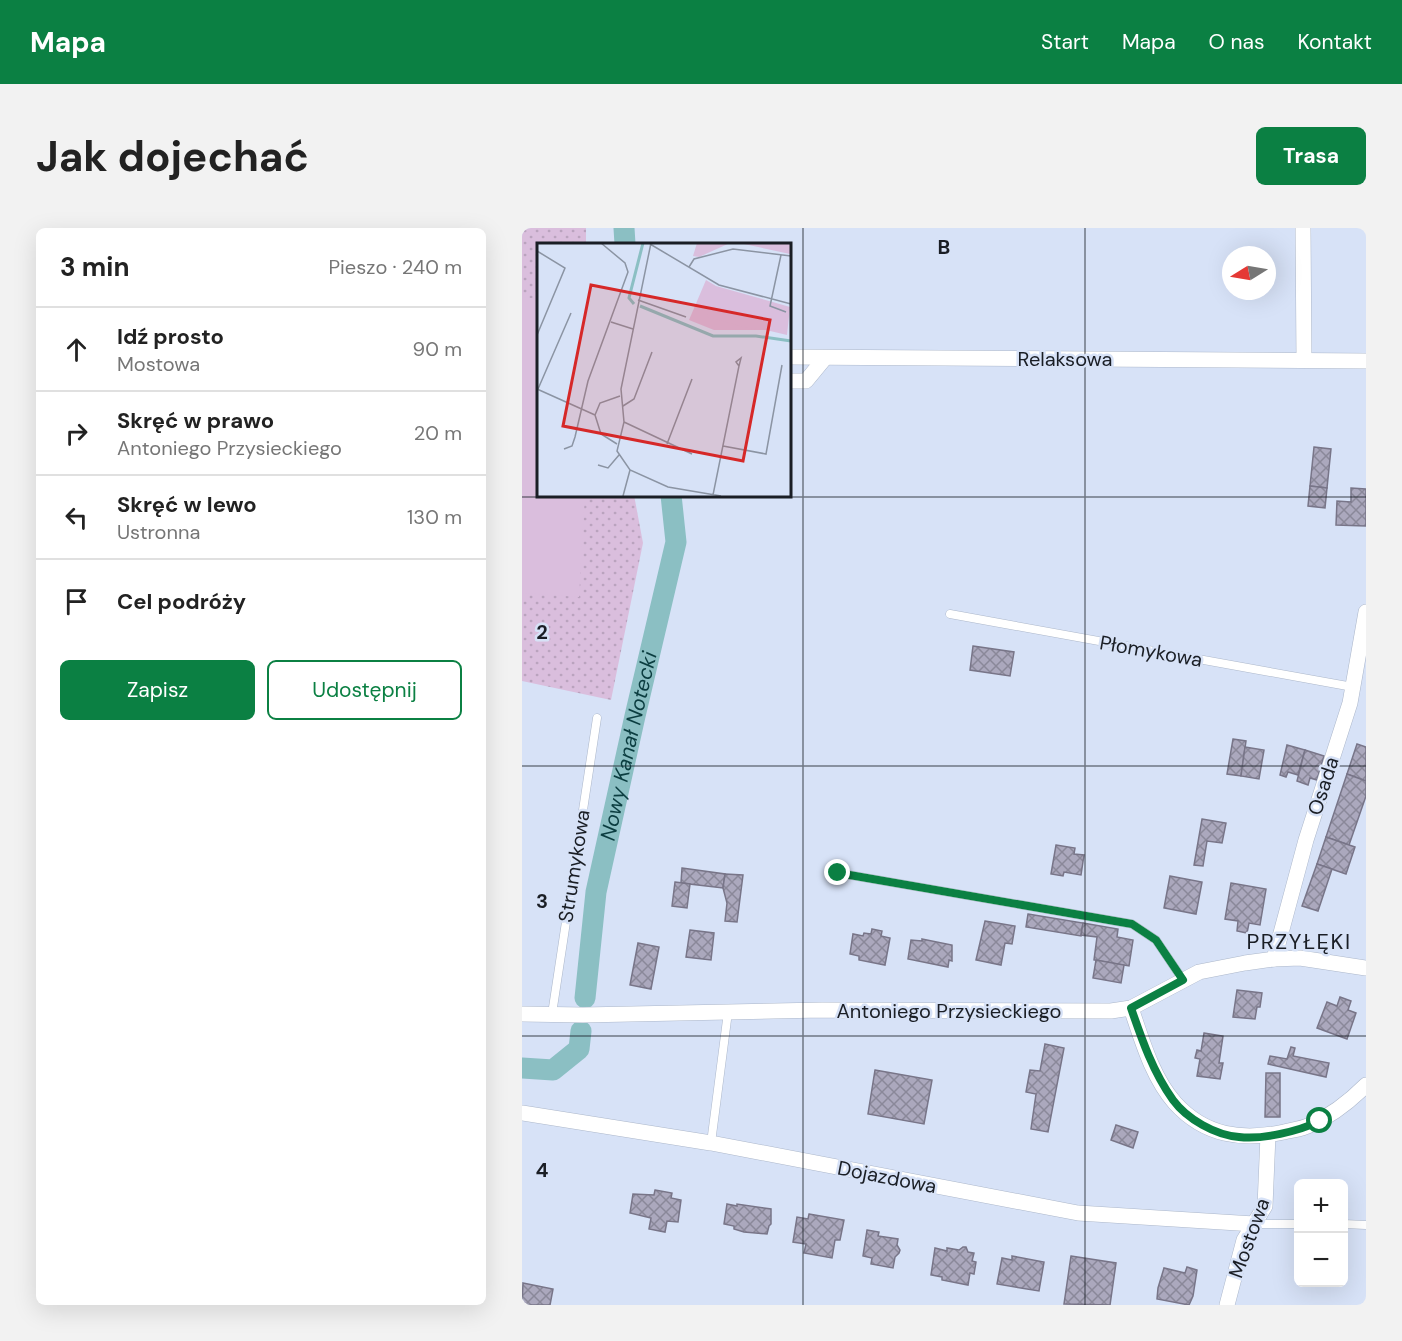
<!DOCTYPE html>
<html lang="pl">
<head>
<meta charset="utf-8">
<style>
  body { margin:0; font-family:"DM Sans",sans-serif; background:#f2f2f2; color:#222 }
  .controls { position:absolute; right:18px; bottom:18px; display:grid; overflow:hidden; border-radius:9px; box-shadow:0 6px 24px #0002 }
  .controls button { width:54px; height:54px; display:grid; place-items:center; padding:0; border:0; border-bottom:2px solid #e0e0e0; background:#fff; color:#222; font:30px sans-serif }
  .compass { position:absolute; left:700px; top:18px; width:54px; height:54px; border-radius:50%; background:#fff; box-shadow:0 6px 24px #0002; rotate:259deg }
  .stop { position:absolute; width:18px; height:18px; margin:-14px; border:4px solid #0b8043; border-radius:50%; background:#fff }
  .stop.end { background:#0b8043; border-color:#fff; box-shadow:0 2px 6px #0008 }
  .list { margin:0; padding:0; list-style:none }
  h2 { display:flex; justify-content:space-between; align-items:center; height:78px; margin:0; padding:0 24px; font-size:26px }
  h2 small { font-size:20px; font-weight:400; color:#767676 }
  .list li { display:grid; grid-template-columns:39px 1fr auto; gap:18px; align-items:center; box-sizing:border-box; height:84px; padding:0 24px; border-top:2px solid #e0e0e0 }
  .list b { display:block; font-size:22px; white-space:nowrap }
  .list p { margin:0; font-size:20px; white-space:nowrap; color:#767676 }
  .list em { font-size:20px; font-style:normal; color:#767676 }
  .actions { display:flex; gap:12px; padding:18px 24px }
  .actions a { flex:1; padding:14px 0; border:2px solid #0b8043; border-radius:9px; text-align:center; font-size:21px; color:#0b8043 }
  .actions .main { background:#0b8043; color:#fff }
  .icon { flex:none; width:33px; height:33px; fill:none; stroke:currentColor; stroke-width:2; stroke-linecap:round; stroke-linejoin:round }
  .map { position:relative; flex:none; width:844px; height:1077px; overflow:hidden; border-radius:9px }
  header { display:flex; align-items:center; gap:36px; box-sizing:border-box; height:84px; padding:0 30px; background:#0b8043; color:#fff }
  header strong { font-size:28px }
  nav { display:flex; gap:33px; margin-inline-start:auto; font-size:21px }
  .intro { display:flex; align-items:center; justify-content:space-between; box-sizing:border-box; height:144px; padding:0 36px }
  h1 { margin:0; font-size:42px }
  .button { padding:15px 27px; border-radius:9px; background:#0b8043; color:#fff; font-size:21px; font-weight:700 }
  main { display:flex; gap:36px; padding:0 36px }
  aside { flex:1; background:#fff; border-radius:9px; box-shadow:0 6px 24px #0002 }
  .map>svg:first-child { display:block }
</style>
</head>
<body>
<header>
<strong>Mapa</strong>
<nav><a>Start</a><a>Mapa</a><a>O nas</a><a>Kontakt</a></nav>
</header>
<div class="intro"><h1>Jak dojechać</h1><a class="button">Trasa</a></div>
<main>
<aside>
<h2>3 min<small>Pieszo · 240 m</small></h2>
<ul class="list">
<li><svg class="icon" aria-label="ahead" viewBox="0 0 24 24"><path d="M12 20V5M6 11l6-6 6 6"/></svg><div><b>Idź prosto</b><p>Mostowa</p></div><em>90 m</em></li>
<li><svg class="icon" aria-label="right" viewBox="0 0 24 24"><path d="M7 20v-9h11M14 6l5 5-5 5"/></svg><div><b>Skręć w prawo</b><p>Antoniego Przysieckiego</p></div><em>20 m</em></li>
<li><svg class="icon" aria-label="left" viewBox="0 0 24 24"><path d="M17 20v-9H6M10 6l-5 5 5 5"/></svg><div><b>Skręć w lewo</b><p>Ustronna</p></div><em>130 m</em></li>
<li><svg class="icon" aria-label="arrive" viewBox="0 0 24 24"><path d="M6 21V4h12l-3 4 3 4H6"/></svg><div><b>Cel podróży</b></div></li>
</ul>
<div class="actions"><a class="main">Zapisz</a><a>Udostępnij</a></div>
</aside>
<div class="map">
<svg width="844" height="1077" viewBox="0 0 844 1077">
  <defs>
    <pattern id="grass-dots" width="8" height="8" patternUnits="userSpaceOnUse" patternTransform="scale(1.5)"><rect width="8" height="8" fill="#dabedd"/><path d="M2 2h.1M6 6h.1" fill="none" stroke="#baa3be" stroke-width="1.8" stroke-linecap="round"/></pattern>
    <pattern id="building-cross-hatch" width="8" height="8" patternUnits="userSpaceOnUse" patternTransform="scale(1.5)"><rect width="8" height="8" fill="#aba8bd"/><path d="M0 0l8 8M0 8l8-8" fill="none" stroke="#8a8899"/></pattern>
  </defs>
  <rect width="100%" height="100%" fill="#d7e2f7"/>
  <path fill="url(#grass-dots)" d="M0,0H64V16H16V267H112L121,315L89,472L0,453Z"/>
  <path fill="#dabedd" d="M0,69L16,71V267H63L57,369L0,365Z"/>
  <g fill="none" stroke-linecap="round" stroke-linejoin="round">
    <g stroke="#8bbfc3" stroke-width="21">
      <path d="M102,0L103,16"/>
      <path id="s1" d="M63,770L74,664L113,488L154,314L149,267"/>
      <path d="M0,840L31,842L57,821L59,803"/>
    </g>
  </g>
  <g fill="url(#building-cross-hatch)" stroke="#787588" stroke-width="1.5">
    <path d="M792,219L809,221L805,260L788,258Z"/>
    <path d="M788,258L805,260L803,280L786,278Z"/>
    <path d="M829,260L844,261V298L814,297L815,273L829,274Z"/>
    <path d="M451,418L492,424L488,448L448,442Z"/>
    <path d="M711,511L724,513L719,548L705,546Z"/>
    <path d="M835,516L844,519V553L825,546Z"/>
    <path d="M765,517L783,522L776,547L766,544L764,549L758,547Z"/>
    <path d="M723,519L742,522L737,551L719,548Z"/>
    <path d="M783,522L802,528L795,552L788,550L786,557L775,553Z"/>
    <path d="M825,546L844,553V568L827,617L804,609Z"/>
    <path d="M680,591L704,595L700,615L685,613L681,638L672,637Z"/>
    <path d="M804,609L833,619L824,646L795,636Z"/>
    <path d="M534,617L553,620L552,626L562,627L559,647L542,644L541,648L529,646Z"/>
    <path d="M795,636L810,641L796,683L780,678Z"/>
    <path d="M160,640L203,646L201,660L159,655Z"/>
    <path d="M203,646L221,647L215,694L203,693L205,675L201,660Z"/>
    <path d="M648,648L680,654L674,686L642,680Z"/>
    <path d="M153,654L168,656L165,680L150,678Z"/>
    <path d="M709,655L744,661L738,697L727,695L725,705L715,703L716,693L703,691Z"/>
    <path d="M506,686L561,695L559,708L504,699Z"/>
    <path d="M463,693L493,698L490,716L483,715L479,737L454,732Z"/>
    <path d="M561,695L596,701L595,709L611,712L607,738L572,732L575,709L559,707Z"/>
    <path d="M350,701L360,703L359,708L368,710L363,737L337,732V728L328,726L331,706L341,708L342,705L349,706Z"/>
    <path d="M168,702L192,705L189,732L164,729Z"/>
    <path d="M400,711L430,717V733L427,732L426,739L386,731L389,712L400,713Z"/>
    <path d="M116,715L137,719L129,761L108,757Z"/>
    <path d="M574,732L602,737L599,755L571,750Z"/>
    <path d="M715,762L740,765L738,779H735L733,791L711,789Z"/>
    <path d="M818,769L829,773L826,782L834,785L825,811L795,800L805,774L815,778Z"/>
    <path d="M682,805L701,808L697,835H701L698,851L675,848L678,831L673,830L675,822L679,823Z"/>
    <path d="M523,816L542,820L526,904L509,901L514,866L504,864L508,842L518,843Z"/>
    <path d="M769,819L773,820L771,828L807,835L804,849L746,836L748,828L765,831Z"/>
    <path d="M353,842L410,852L402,896L346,886Z"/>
    <path d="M744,845H758V889H743Z"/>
    <path d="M594,897L616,904L611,920L589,912Z"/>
    <path d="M133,962L150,965L149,970L159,972L156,994L145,993L143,1004L127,1001L129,990L108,985L111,966L132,967Z"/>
    <path d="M205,976L215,978V976L249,981V996L247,998L245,1006L222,1004L212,1001V998L202,996Z"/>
    <path d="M287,986L322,992L318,1012H313L310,1030L282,1025L284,1016L271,1014L275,989L286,991Z"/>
    <path d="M345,1002L357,1004L356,1008L376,1011L375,1017L378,1022L377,1025L373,1029L371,1040L349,1036L350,1030L341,1028Z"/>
    <path d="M441,1019H444L446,1024L452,1025L450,1033L454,1034L452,1046L448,1045L446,1057L420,1052V1049L409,1047L413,1020L425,1023V1020L437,1022Z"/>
    <path d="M490,1028L522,1034L517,1063L475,1056L480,1030L490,1032Z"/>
    <path d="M549,1028L594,1035L588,1077L542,1076Z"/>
    <path d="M665,1039L675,1042L671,1068L667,1077L635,1071L636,1060L642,1040L663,1045Z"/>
    <path d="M1,1055L31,1061L28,1077H0Z"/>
  </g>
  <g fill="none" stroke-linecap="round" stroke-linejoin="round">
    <defs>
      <g id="service">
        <path d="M428,386L831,459"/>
        <path d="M316,645L610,696L634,712L661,752"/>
        <path d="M30,786L75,490"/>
        <path d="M189,915L206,784"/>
        <path d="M732,996H776"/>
        <path d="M822,996L844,997"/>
      </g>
      <g id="minor">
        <path d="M781,0L782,132"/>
        <path d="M267,129L844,133"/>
        <path d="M267,153H284L303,130"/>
        <path d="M752,731L784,612L828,475L844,384"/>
        <path d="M609,780C620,812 630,849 653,875C683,908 720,913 762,904C770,902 780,901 788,897C809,888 828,873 844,857"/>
        <path d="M0,786L61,787L300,782L589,783L609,780L677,744L723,735L752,731L778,730L844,740"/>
        <path d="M0,885L189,915L556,985L732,996"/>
        <path d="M705,1077L722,1012L743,978L746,907"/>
      </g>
    </defs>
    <use href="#service" stroke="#acb7ca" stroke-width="9"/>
    <use href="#minor" stroke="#acb7ca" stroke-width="16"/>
    <use href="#service" stroke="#fff" stroke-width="8"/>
    <use href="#minor" stroke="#fff" stroke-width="15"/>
  </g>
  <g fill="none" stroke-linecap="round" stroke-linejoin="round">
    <path stroke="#0b8043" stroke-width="8" d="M316,645L610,696L634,712L661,752L609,780C620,812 631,844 651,872C665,891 693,907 717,909C740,912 777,903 798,893"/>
  </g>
  <path fill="none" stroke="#1a1e25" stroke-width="1.5" stroke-opacity="0.55" d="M281,0V1077M563,0V1077M0,269H844M0,538H844M0,808H844"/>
  <g text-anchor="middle" stroke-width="5" stroke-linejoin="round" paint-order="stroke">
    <g font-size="20" fill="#1a1e25" stroke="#d7e2f7">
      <text x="543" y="138">Relaksowa</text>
      <text transform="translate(629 423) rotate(10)" y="7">Płomykowa</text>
      <text transform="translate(801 558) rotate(-72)" y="7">Osada</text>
      <text transform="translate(52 638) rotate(-81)" y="7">Strumykowa</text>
      <text x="427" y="790">Antoniego Przysieckiego</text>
      <text transform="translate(365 949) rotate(11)" y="7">Dojazdowa</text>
      <text transform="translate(727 1010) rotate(-70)" y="7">Mostowa</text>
    </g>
    <g font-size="21" font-style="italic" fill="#0b3d40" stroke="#d7e2f7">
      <text dy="7" stroke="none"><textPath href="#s1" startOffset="256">Nowy Kanał Notecki</textPath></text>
    </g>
    <g font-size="22" letter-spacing="1.5" fill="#1a1e25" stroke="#d7e2f7">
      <text x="777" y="721">PRZYŁĘKI</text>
    </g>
  </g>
  <g transform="translate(15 15)">
    <rect width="254" height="254" fill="#d7e2f7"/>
    <path d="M169,37L179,43L253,64L250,92L229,87H177L152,77Z" fill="#dabedd"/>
    <path d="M160,0H193L162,14L156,13ZM253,0V11L207,1V0Z" fill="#dabedd"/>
    <path d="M178,45L226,58L218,87L170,74Z" fill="#dabedd"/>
    <path fill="none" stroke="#8bbfc3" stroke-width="3" d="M97,61L92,55L106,0M103,63L176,93H219L254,98"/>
    <path fill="none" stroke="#8b94a3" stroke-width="1.5" d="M114,0L84,146L87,179L80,208L93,227L131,244L184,253M113,1L182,42L254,61M0,8L28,25L0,92M244,12L233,63L249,69M152,24L157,16L196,6L254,13M101,57L149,74M74,79L96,86M0,146L58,172M1,146L34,70M86,163L97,156L115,109M87,179L155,211M80,201L64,191L58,172L63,160L83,153M130,201L155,136M186,203L229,211L245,122M27,206L35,203L38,194L51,138L91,29L88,20L64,0M61,222L71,225L82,212M176,252L202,123L199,119L204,115L202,123M86,253L93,227"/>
    <path fill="#d62828" fill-opacity="0.15" stroke="#d62828" stroke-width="3" d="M54,42L233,77L206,218L26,183Z"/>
    <rect width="254" height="254" fill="none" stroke="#1a1e25" stroke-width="3"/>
  </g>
  <g font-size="20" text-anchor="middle" font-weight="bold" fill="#1a1e25" stroke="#d7e2f7" stroke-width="5" stroke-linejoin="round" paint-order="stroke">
    <text x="422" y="26">B</text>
    <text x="20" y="411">2</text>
    <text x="20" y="680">3</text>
    <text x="20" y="949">4</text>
  </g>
</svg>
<div class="controls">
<button>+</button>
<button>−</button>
</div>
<svg class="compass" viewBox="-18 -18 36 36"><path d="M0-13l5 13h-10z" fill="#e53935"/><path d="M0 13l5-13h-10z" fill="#767676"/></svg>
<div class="stop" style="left:798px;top:893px"></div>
<div class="stop end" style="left:316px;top:645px"></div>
</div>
</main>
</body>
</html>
